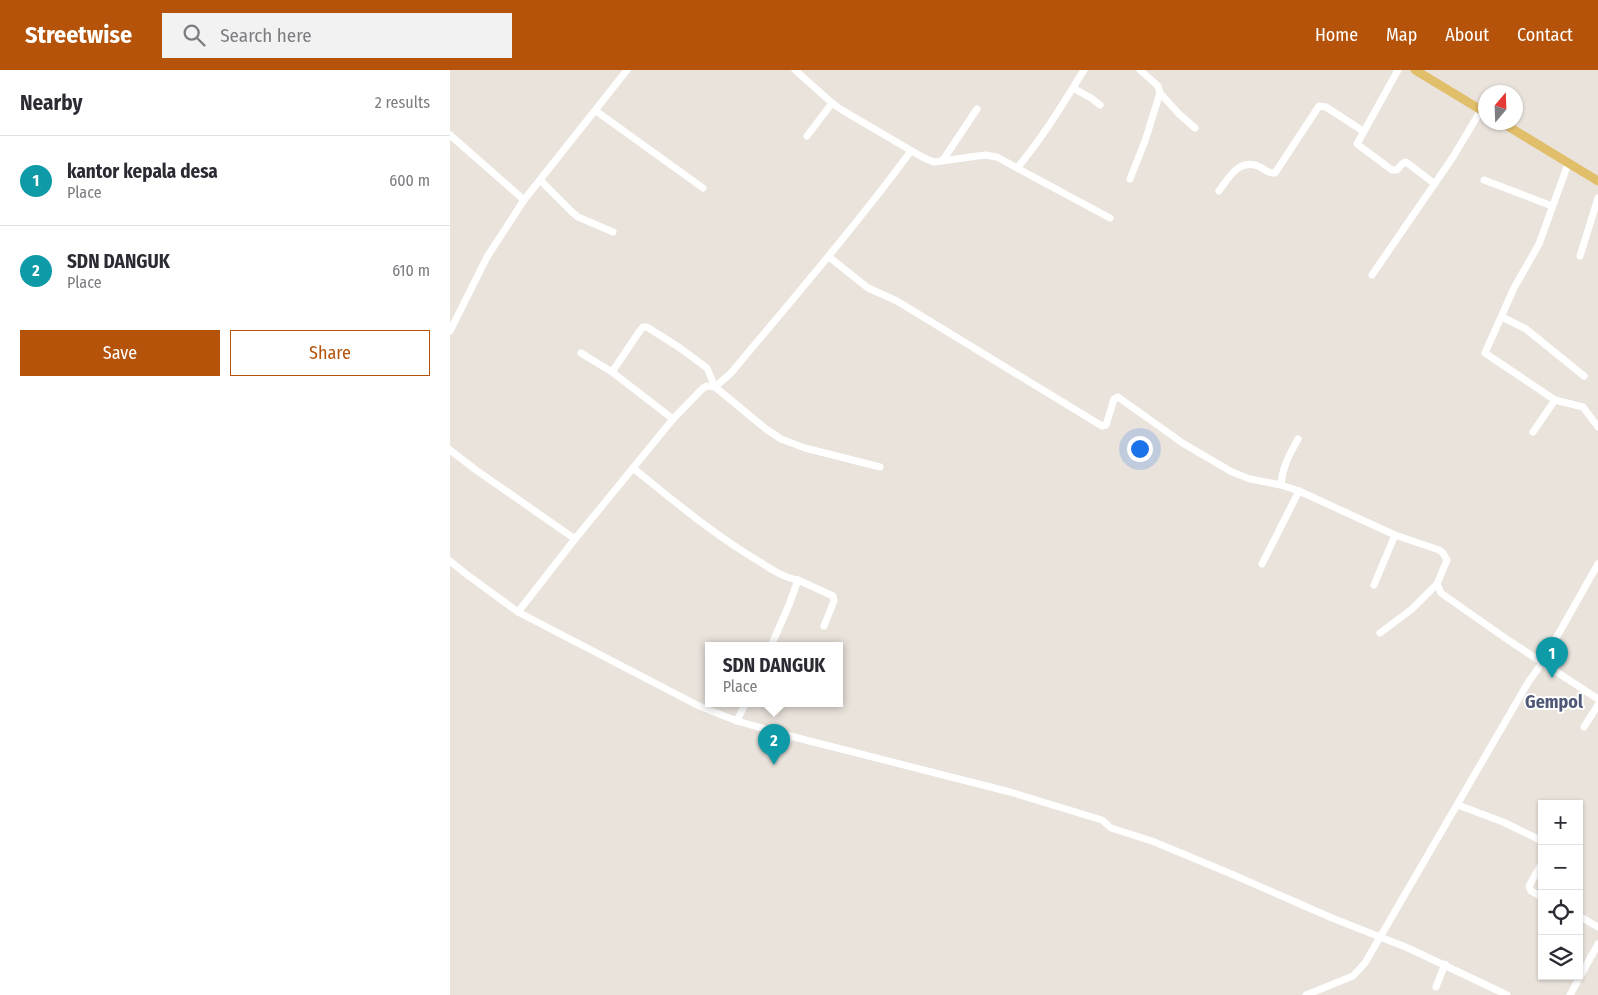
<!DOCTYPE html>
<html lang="en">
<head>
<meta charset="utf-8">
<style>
  body { margin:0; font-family:"Fira Sans Condensed",sans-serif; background:#f2f2f3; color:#2b2b33 }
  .controls { position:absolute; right:15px; bottom:15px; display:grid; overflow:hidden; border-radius:0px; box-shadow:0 1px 4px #0004 }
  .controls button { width:45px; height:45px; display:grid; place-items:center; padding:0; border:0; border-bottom:1px solid #e1e1e2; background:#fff; color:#2b2b33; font:25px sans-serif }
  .compass { position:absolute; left:1028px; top:15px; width:45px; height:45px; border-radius:50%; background:#fff; box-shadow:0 1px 4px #0004; rotate:19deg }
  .you { position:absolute; left:689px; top:378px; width:18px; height:18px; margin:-12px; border:4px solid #fff; border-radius:50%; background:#1a73e8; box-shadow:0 0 0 8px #1a73e833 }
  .badge { display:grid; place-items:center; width:32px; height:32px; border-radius:50%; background:#b45309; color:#fff; font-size:16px; font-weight:700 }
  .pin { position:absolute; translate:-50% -41px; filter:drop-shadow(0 1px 2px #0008) }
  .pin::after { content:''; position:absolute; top:26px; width:18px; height:15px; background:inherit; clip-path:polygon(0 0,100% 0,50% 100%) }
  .popup { position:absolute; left:255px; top:572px; width:138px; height:65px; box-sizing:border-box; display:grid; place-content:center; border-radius:0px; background:#fff; filter:drop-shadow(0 1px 4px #0005); font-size:16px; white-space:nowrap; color:#7c7c81 }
  .popup b { font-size:19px; color:#2b2b33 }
  .popup::after { content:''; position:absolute; left:50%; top:100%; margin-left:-10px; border:10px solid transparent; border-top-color:#fff }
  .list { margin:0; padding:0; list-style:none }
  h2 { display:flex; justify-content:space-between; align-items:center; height:65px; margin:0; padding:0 20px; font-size:21px }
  h2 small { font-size:16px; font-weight:400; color:#7c7c81 }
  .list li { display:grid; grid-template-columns:32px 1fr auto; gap:15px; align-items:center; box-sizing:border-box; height:90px; padding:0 20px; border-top:1px solid #e1e1e2 }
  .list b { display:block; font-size:19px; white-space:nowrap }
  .list p { margin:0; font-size:16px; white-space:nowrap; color:#7c7c81 }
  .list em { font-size:16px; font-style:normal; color:#7c7c81 }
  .actions { display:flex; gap:10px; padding:15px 20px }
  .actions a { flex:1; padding:11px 0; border:1px solid #b45309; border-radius:0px; text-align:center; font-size:18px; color:#b45309 }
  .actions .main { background:#b45309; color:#fff }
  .icon { flex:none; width:28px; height:28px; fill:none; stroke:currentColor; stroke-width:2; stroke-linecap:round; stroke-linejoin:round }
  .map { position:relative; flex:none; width:1148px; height:925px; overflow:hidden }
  header { display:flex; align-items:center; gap:30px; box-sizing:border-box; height:70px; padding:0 25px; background:#b45309; color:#fff }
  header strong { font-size:24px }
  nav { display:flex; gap:28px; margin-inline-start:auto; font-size:18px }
  .search { width:350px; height:45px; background:#f2f2f3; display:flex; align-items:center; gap:12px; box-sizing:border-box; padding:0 18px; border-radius:0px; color:#7c7c81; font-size:19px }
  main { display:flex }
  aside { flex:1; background:#fff }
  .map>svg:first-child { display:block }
</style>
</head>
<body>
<header>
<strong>Streetwise</strong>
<div class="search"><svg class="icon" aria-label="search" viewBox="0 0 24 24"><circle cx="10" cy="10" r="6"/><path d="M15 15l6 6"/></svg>Search here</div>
<nav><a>Home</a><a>Map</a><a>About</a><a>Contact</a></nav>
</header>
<main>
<aside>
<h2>Nearby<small>2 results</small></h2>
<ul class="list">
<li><span class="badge" style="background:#0f9aa8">1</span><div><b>kantor kepala desa</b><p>Place</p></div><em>600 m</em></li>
<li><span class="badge" style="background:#0f9aa8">2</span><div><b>SDN DANGUK</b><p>Place</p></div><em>610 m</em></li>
</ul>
<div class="actions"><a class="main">Save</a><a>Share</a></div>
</aside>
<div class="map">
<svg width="1148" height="925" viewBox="0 0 1148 925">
  <rect width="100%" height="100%" fill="#eae3dc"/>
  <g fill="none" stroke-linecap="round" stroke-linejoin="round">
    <g stroke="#fff" stroke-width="7">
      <path d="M345,0L382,33L392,40L472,87L484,92L535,85L547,87L567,98C594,66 612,35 634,0"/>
      <path d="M948,0L907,74L942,100H947L952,94L956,92L985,114"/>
      <path d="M623,18L641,28L650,35"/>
      <path d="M710,23L729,44L745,58"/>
      <path d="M146,41L253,118"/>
      <path d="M0,65L74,130"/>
      <path d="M357,66L382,33"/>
      <path d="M493,90L527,39"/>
      <path d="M1118,94L1089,174L1064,218L1035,283L1105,330L1133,337L1148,357"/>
      <path d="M567,98L660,148"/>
      <path d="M680,109L695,71L710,23L708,16L690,0"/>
      <path d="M1034,110L1102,136"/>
      <path d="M91,111L122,142L128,147L163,162"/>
      <path d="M769,121C779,107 790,87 810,97C816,100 818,104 825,103L869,36L876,37L913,61"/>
      <path d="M1130,186L1148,128"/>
      <path d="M379,187L418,218L447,231L652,356L656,355L664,329L668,327L734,374L782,402L800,409L831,415L849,421L945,465L989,480L993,483L997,490L987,514L991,523L1058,570L1148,629"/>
      <path d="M922,205L1003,87L1031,40"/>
      <path d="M1052,247L1076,259L1134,306"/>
      <path d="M0,261L37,187L74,130L177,0"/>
      <path d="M131,283L162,302L223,349"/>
      <path d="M162,302L189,262L193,257H197L230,278L257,298L265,317L316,359L331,369L355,378L430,397"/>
      <path d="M1083,362L1105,330"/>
      <path d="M0,380L26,400L125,469"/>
      <path d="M183,398C224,431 264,465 310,492C321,499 334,508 348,510L339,535L321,576"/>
      <path d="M831,415C832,397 840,384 848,369"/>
      <path d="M0,491L16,504L68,542L249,636L287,651L340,666L560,722L652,750L661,758L702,771L779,803L882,848L958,878L1057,925"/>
      <path d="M812,494L849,421"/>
      <path d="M348,510L383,526L384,531L374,556"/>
      <path d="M924,515L945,465"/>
      <path d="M68,542L125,469L223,349L253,318L257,316L265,317L281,303C342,230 404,158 461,81"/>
      <path d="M930,563L962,539L987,514"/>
      <path d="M287,651L295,634"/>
      <path d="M1134,657L1148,635"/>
      <path d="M336,674L340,666"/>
      <path d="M1008,735L1053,752L1092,771"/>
      <path d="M1092,793L1079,816L1081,821L1092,827"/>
      <path d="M1129,846L1148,857"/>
      <path d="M986,917L995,894"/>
      <path d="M856,925L903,906L915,893L1079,611L1092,593L1148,494"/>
      <path d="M1120,925L1148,874"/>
    </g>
    <g stroke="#e1be6a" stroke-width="9">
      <path d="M965,0L1036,43"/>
      <path d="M1051,52L1148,111"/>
    </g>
  </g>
  <g text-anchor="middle" stroke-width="4" stroke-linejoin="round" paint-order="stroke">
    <g font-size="18" font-weight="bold" fill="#4f5875" stroke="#fff">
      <text x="1104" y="638">Gempol</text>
    </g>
  </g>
</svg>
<div class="controls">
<button>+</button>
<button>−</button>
<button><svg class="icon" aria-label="locate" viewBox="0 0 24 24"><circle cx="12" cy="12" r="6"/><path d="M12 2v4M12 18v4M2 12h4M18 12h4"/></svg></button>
<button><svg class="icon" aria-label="layers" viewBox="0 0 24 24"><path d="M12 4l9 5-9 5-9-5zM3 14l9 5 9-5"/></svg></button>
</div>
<svg class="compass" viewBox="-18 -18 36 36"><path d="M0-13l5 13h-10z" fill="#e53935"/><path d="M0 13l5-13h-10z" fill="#7c7c81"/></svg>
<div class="you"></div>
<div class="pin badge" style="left:1102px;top:608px;background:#0f9aa8">1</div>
<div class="pin badge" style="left:324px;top:695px;background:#0f9aa8">2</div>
<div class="popup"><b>SDN DANGUK</b>Place</div>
</div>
</main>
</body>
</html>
